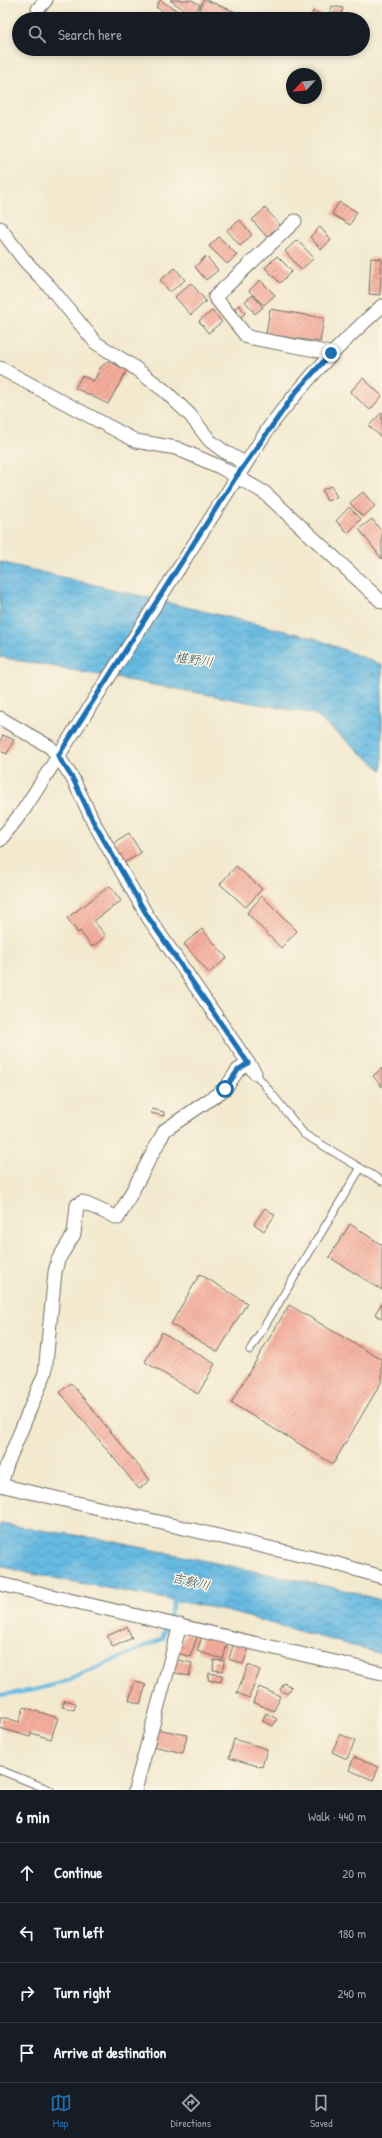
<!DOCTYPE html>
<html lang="en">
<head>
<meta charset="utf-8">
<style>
  body { margin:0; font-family:"Patrick Hand","Klee One",sans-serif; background:#242831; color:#f1f3f6 }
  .compass { position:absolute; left:286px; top:68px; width:36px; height:36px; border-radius:50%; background:#171b24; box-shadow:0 2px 6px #0003; rotate:244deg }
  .stop { position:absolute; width:12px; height:12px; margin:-9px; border:3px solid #1f6fb2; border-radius:50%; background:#fff }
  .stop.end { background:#1f6fb2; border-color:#fff; box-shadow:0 1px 4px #0008 }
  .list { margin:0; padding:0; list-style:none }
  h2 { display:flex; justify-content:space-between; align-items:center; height:52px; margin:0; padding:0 16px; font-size:17px }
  h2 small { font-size:13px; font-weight:400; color:#9ea1a6 }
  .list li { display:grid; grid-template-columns:26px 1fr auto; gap:12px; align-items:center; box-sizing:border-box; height:60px; padding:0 16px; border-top:1px solid #363941 }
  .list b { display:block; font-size:15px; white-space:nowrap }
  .list em { font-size:13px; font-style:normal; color:#9ea1a6 }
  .icon { flex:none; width:22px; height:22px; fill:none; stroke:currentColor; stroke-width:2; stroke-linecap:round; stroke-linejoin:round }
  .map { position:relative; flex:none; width:382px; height:1790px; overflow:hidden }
  .search { position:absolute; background:#171b24; box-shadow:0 2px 6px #0003; left:12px; right:12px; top:12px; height:44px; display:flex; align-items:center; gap:10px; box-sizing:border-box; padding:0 14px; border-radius:22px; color:#9ea1a6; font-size:15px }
  .sheet { height:292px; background:#171b24 }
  nav { display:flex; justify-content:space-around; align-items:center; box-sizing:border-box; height:56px; border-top:1px solid #363941; background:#171b24; font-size:11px; color:#9ea1a6 }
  nav a { display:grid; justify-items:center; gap:2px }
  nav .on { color:#1f6fb2 }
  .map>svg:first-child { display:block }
</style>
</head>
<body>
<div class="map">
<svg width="382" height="1790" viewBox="0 0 382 1790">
  <defs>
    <pattern id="water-waves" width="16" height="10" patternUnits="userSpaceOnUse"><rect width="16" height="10" fill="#66bae2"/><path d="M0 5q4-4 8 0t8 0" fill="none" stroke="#5497b7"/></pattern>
    <pattern id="building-hatch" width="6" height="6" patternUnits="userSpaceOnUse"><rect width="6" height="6" fill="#f6af9e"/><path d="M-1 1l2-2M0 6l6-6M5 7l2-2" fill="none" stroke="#c78f81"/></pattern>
  </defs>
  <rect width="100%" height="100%" fill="#fcf5e5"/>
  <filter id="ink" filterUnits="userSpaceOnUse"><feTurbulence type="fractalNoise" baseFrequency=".025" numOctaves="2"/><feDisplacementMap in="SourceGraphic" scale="8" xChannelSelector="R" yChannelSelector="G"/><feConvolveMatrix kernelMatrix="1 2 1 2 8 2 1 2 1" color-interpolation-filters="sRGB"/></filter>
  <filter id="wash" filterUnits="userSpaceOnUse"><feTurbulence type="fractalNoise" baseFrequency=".012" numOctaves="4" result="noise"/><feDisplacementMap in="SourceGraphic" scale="16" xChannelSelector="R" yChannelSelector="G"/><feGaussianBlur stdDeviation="0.9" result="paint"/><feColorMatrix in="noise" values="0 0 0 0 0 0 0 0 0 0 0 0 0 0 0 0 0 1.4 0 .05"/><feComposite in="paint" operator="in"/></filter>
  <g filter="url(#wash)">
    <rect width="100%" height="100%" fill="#f2e9cf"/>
    <g fill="url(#water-waves)" stroke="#487286">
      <path d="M0,562L314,638L382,665V770L314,714L0,657Z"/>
      <path d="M0,1524L101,1539L354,1592L382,1601V1654L219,1609L37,1575L0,1566Z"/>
    </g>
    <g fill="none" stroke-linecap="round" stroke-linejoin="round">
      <path stroke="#66bae2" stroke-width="4" d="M0,1695L34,1690L64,1682L162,1639L176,1596"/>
    </g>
    <g id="blocks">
      <g fill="url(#building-hatch)">
        <path d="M160,0L190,19H175L156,7Z"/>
        <path d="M170,0H192L200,5L193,16Z"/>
        <path d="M203,0H206L253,19H204L197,16Z"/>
        <path d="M332,6L343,8L341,15L330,12Z"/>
        <path d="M313,11L332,19H310Z"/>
        <path d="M339,202L357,212L350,225L332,214Z"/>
        <path d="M265,208L280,225L267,237L252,220Z"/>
        <path d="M240,220L252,235L240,246L227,230Z"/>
        <path d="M320,227L331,240L321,249L310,237Z"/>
        <path d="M219,237L237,255L227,264L209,246Z"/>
        <path d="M297,240L314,258L301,270L285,251Z"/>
        <path d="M206,256L218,270L206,280L195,267Z"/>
        <path d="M277,256L292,271L280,283L265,268Z"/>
        <path d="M371,258L382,259L380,295L369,294Z"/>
        <path d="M175,268L185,280L170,292L160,280Z"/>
        <path d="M260,280L275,295L264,305L249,291Z"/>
        <path d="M191,283L206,301L191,315L175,297Z"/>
        <path d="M253,295L263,307L255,314L245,301Z"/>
        <path d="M239,305L245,313L241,317L234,309Z"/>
        <path d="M270,309L324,318L320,342L266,334Z"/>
        <path d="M212,311L222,322L208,333L199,321Z"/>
        <path d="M108,361L127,370L108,404L75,388L82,376L94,381L100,368Z"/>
        <path d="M363,378L382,396L370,410L350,392Z"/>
        <path d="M382,412V438L369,426Z"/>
        <path d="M331,486L337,497L327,501L322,490Z"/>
        <path d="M363,492L375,506L363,517L350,503Z"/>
        <path d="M349,507L361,519L348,533L336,521Z"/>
        <path d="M372,519L382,532V559L359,529Z"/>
        <path d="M3,735L14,740L7,754L0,751V742Z"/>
        <path d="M129,833L141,853L124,863L113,843Z"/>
        <path d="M236,866L262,889L246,907L220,884Z"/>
        <path d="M110,886L121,901L94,921L106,936L92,947L80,931L78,933L67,918Z"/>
        <path d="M262,896L297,931L281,948L247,913Z"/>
        <path d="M202,929L227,958L209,973L184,944Z"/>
        <path d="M382,1068V1087L373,1076Z"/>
        <path d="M152,1109L164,1112V1116L151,1113Z"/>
        <path d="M265,1208L275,1215L264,1231L254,1224Z"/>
        <path d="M350,1224L382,1245V1290L329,1257Z"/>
        <path d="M200,1274L247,1303L218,1352L171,1324Z"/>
        <path d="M382,1302V1319L375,1314Z"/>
        <path d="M289,1305L382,1360V1381L333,1464L231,1403Z"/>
        <path d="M162,1332L215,1364L198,1394L145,1362Z"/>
        <path d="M71,1383L150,1480L139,1489L60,1392Z"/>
        <path d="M127,1627L132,1638L113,1647L107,1636Z"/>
        <path d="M185,1633L197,1637L190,1657L178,1653Z"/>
        <path d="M202,1636L227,1644L223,1659L197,1651Z"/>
        <path d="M234,1642L249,1647L243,1664L229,1659Z"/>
        <path d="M174,1659L192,1663L189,1676L171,1672Z"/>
        <path d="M214,1660L224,1661L223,1671L213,1670Z"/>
        <path d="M248,1665L260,1670L249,1698L237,1693Z"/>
        <path d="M209,1673L222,1675L221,1682L208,1680Z"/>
        <path d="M135,1681L146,1685L140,1704L129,1700Z"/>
        <path d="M284,1683L292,1687L287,1694L280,1690Z"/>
        <path d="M259,1687L280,1696L274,1711L253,1702Z"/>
        <path d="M65,1700L76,1703L74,1710L62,1707Z"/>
        <path d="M24,1707L58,1718L51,1739L31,1733L30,1737L0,1728V1718H7L19,1722Z"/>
        <path d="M266,1713L277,1719L273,1726L262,1721Z"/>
        <path d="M156,1729L187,1735L183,1753L153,1746Z"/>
        <path d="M340,1734L355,1741L347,1759L332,1752Z"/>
        <path d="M234,1739L267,1749L262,1767L229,1758Z"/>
        <path d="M354,1757L379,1767L373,1780L349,1770Z"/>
      </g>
    </g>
  </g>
  <g filter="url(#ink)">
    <use href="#blocks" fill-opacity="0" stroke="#716e64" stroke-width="1"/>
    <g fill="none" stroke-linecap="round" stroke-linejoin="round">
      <defs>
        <g id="service">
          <path d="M255,1073L304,1134L382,1181"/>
          <path d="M250,1350L360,1169"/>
          <path d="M0,1770L50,1790"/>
        </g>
        <g id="minor">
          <path d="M38,9L46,0"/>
          <path d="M295,221L215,297L247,337L331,353"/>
          <path d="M0,228L25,261L50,287L96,343L131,365L165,391L190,415L210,441L225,452L245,463"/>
          <path d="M0,368L136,441L176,448L220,467L265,493L382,602"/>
          <path d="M0,718L50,747L58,756L73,779L94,823L148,917L255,1073"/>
          <path d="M0,840L23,811L270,426C304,382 340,343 382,306"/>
          <path d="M0,1485L334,1563L382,1577"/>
          <path d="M1,1485L7,1464L45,1373L55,1272L58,1260L74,1234L77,1205L82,1202L118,1218L165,1130L225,1089L238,1070L248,1063"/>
          <path d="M0,1584L382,1673"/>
          <path d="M135,1790L180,1625"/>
        </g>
      </defs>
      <use href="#service" stroke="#716e64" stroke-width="9"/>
      <use href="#minor" stroke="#716e64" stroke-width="15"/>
      <use href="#service" stroke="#fff" stroke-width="7"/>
      <use href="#minor" stroke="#fff" stroke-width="13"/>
    </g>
  </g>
  <g fill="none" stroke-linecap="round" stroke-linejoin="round" filter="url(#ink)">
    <path stroke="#1f6fb2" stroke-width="5" d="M225,1089L238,1070L248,1063L148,917L94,823L73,779L58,756L236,477L296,392L331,353"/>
  </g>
  <g text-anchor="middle" stroke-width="3" stroke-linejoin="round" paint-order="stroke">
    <g font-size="13" font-style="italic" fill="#3d5662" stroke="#fcf5e5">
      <text transform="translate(194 659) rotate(8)" y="5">椹野川</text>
      <text transform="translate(191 1581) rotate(13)" y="5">吉敷川</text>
    </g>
  </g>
</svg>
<svg class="compass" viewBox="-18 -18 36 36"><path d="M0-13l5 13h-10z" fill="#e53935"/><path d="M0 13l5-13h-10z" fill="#9ea1a6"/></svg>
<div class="stop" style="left:225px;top:1089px"></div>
<div class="stop end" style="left:331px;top:353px"></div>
<div class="search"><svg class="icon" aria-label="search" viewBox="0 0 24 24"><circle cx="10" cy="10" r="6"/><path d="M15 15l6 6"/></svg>Search here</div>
</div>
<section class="sheet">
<h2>6 min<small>Walk · 440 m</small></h2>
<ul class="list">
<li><svg class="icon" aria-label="ahead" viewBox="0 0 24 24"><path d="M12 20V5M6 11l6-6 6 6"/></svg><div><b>Continue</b></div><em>20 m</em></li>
<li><svg class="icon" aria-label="left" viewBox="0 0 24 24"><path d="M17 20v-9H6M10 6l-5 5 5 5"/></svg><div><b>Turn left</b></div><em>180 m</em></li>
<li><svg class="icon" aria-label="right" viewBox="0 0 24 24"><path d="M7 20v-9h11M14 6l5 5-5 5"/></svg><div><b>Turn right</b></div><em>240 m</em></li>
<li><svg class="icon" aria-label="arrive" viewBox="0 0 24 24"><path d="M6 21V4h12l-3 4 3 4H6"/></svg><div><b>Arrive at destination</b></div></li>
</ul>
</section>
<nav>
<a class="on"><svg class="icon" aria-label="map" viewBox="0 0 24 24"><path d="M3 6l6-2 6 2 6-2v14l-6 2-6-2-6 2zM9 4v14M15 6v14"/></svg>Map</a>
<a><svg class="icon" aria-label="directions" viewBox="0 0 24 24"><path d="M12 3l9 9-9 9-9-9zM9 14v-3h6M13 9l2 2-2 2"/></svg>Directions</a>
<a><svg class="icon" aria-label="saved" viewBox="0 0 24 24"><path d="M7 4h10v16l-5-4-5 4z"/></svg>Saved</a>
</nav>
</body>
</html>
